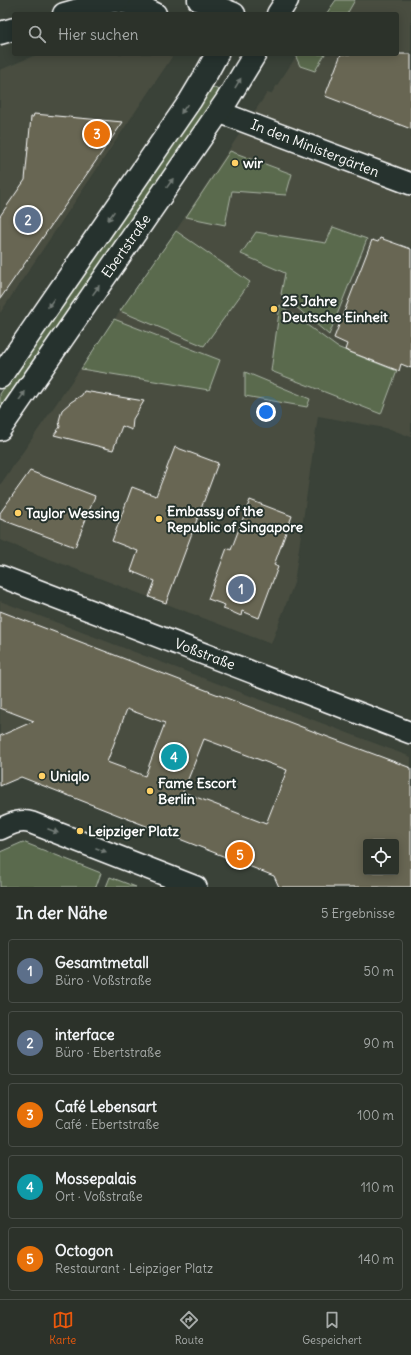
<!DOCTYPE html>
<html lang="de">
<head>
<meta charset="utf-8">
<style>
  body { margin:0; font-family:Delius,sans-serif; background:#383e36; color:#f1f3f6 }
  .controls { position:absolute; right:12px; bottom:12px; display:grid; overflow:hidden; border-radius:4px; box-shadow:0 2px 10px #0003 }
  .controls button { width:36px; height:36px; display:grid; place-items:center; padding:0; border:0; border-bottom:1px solid #484d47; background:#2c322a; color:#f1f3f6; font:20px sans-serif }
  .you { position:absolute; left:266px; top:412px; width:14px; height:14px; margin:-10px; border:3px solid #fff; border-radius:50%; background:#1a73e8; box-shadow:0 0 0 6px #1a73e833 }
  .badge { display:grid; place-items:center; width:26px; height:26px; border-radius:50%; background:#ea580c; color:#fff; font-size:13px; font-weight:700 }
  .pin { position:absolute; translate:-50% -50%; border:2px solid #fff; box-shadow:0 1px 4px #0006 }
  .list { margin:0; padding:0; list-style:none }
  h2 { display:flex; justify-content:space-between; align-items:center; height:52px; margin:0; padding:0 16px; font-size:17px }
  h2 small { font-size:13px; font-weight:400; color:#a6aaa8 }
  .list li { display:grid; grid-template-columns:26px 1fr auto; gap:12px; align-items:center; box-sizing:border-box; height:64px; margin:0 8px 8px; padding:0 8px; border:1px solid #484d47; border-radius:4px }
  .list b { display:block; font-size:15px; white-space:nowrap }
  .list p { margin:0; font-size:13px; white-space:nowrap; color:#a6aaa8 }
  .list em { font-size:13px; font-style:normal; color:#a6aaa8 }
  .icon { flex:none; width:22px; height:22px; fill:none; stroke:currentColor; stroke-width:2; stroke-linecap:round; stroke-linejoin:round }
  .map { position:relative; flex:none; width:411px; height:887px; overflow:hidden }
  .search { position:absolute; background:#2c322a; box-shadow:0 2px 10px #0003; left:12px; right:12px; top:12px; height:44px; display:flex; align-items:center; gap:10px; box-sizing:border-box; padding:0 14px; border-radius:4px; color:#a6aaa8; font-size:15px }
  .sheet { height:412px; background:#2c322a }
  nav { display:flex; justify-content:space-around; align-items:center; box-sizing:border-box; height:56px; border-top:1px solid #484d47; background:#2c322a; font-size:11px; color:#a6aaa8 }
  nav a { display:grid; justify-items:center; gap:2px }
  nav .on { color:#ea580c }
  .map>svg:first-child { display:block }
</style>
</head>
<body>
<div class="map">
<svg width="411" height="887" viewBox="0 0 411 887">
  <rect width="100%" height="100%" fill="#3a4238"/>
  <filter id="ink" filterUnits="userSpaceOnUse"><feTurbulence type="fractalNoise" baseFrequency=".025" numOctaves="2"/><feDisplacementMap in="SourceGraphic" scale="8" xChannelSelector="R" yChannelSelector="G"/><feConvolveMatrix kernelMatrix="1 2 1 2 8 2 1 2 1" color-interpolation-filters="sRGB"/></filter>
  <g filter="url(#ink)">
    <g fill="#484d40" fill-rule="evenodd">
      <path d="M336,0H411V437L390,429L318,416L294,583L271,644L0,540V485L181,223L230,148L261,102L267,93L271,94L298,54H397V14H326Z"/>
      <path d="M38,54H167L172,57L0,313V70Z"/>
      <path d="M0,601L411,757V887L274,876L21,777L0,786ZM366,842H396V872H366Z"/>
    </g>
    <g fill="#5a6b4e" stroke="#acb5a6">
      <path d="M336,0H355L347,14H326Z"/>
      <path d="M298,54H325L315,71L300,66L296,57Z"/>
      <path d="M212,87L221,91L0,411V394Z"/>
      <path d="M230,151L292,174L286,195L232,191L225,225L186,217Z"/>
      <path d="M333,227L367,239L329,335L281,294L285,273L241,254L256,232L326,243Z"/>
      <path d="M176,231L250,282L204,346L120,311Z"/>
      <path d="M280,305L337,347L397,371L381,414L271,371Z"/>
      <path d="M114,319L220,360L209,390L81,369Z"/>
      <path d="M245,372L310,399L307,407L245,396Z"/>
      <path d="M23,842L101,873L96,887H0V852Z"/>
      <path d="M110,877L136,887H106Z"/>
    </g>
    <g fill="#686652" stroke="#fff" fill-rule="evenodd">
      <path d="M341,54H411V129L325,96Z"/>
      <path d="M34,114L123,122L0,299V216L25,180L31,117H33Z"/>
      <path d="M380,238L411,249V368L401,364L399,371L345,350L347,344L334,338L372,240L378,242Z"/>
      <path d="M84,391L144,401L133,419L132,430L122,426L113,450L54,435L60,427L59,421L62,410L71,402L82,395Z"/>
      <path d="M175,447L218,463L166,603L149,597L155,581L131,571L138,551L112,541L132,487L156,496Z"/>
      <path d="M30,471L95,496L75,547L0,519V513Z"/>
      <path d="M250,500L292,516L274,565L278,567L259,618L242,611L241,616L232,612L223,609L225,605L208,599L227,548L231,550Z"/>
      <path d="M0,611L328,737L411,768V887H279L274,876L21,777L0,786V736L34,721L0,708ZM127,709L165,723L145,776L107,762ZM204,739L287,770L266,824L183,792ZM366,842H396V872H366Z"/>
    </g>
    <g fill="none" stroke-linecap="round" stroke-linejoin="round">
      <defs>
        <g id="minor">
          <path d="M219,112L411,184"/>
          <path d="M0,576L411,733"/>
          <path d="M0,829C11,824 20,819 32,823L196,887"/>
        </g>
        <g id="secondary">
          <path d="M199,0L234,14"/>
          <path d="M115,1L135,4L155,14"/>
          <path d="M64,14L96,5L119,0"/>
          <path d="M278,14L287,0"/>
          <path d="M0,33L14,29"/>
          <path d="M0,377L190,101L205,76L217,54"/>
          <path d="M0,429L227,100L255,54"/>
        </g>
      </defs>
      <use href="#minor" stroke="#fff" stroke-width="24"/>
      <use href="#secondary" stroke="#fff" stroke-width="25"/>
      <use href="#minor" stroke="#26332d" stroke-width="21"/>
      <use href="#secondary" stroke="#26332d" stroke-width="22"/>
    </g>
    <defs><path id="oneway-solid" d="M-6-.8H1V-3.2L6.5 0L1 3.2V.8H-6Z"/></defs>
    <g fill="#727a76">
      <use href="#oneway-solid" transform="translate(238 83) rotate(-59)"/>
      <use href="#oneway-solid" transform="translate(184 109) rotate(125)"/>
      <use href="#oneway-solid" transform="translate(170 183) rotate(-55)"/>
      <use href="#oneway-solid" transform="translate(111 216) rotate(125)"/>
      <use href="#oneway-solid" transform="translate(96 290) rotate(-55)"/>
      <use href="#oneway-solid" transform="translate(51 303) rotate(125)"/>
      <use href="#oneway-solid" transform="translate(22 396) rotate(-55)"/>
      <use href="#oneway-solid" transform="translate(53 831) rotate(21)"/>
      <use href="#oneway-solid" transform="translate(101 850) rotate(21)"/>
    </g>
  </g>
  <g fill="#ffd166" stroke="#26332d" stroke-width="1.5">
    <circle cx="235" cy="163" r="4"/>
    <circle cx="274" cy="309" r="4"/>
    <circle cx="18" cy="513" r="4"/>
    <circle cx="159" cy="519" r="4"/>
    <circle cx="42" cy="776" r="4"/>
    <circle cx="150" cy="791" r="4"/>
    <circle cx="80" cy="831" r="4"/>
  </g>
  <g text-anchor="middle" stroke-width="4" stroke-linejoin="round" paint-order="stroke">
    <g font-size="14" fill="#fff" stroke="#26332d">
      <text transform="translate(315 148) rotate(21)" y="5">In den Ministergärten</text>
      <text transform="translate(126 246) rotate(-55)" y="5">Ebertstraße</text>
      <text transform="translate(205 654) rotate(21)" y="5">Voßstraße</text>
    </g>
    <g font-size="14" font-weight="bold" fill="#fff" stroke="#26332d" text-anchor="start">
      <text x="243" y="168">wir</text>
      <text x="282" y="306">25 Jahre<tspan x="282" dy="16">Deutsche Einheit</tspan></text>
      <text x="167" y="516">Embassy of the<tspan x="167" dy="16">Republic of Singapore</tspan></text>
      <text x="26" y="518">Taylor Wessing</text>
      <text x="50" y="781">Uniqlo</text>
      <text x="158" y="788">Fame Escort<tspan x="158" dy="16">Berlin</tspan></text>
      <text x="88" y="836">Leipziger Platz</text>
    </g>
  </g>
</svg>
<div class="controls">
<button><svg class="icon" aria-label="locate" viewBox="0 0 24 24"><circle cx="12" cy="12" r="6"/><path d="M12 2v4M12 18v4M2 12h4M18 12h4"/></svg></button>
</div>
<div class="you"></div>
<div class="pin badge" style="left:241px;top:589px;background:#5c6f8a">1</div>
<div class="pin badge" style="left:28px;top:220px;background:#5c6f8a">2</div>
<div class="pin badge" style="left:97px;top:134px;background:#e8710a">3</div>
<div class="pin badge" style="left:174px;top:757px;background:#0f9aa8">4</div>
<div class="pin badge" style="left:240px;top:855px;background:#e8710a">5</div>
<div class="search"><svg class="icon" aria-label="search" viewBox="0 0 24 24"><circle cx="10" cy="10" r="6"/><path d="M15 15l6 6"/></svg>Hier suchen</div>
</div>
<section class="sheet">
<h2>In der Nähe<small>5 Ergebnisse</small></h2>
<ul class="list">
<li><span class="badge" style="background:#5c6f8a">1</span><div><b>Gesamtmetall</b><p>Büro · Voßstraße</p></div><em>50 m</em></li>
<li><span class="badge" style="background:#5c6f8a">2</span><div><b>interface</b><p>Büro · Ebertstraße</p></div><em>90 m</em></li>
<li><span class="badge" style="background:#e8710a">3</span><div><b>Café Lebensart</b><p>Café · Ebertstraße</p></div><em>100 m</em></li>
<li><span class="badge" style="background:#0f9aa8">4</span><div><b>Mossepalais</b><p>Ort · Voßstraße</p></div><em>110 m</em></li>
<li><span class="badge" style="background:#e8710a">5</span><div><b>Octogon</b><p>Restaurant · Leipziger Platz</p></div><em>140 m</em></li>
</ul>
</section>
<nav>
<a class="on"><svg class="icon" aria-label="map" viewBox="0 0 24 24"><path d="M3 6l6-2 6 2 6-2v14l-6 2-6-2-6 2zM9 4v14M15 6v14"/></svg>Karte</a>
<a><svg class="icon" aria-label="directions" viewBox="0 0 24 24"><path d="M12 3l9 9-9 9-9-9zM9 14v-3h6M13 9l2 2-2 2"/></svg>Route</a>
<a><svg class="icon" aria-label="saved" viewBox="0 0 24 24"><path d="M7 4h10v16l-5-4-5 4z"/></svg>Gespeichert</a>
</nav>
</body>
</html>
